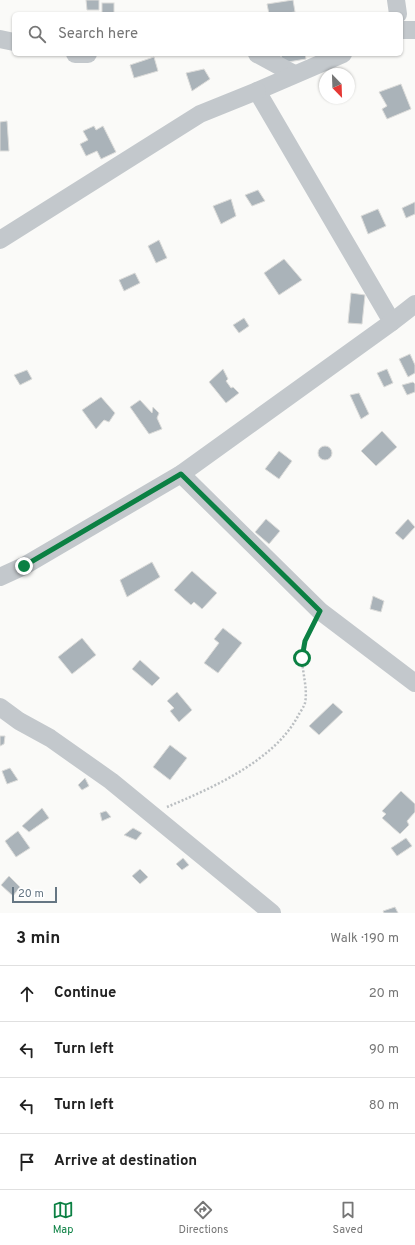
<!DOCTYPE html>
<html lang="en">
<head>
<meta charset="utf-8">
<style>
  body { margin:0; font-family:Overpass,sans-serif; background:#f6f6f6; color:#222 }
  .compass { position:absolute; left:319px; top:68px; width:36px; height:36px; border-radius:50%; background:#fff; box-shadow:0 1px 3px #0004; rotate:157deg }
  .scale { position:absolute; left:12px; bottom:10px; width:45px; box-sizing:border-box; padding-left:4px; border:2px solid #657683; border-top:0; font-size:11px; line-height:14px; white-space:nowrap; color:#657683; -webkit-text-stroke:3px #fff; paint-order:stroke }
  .stop { position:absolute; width:12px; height:12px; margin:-9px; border:3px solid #0b8043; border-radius:50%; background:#fff }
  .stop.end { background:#0b8043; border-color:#fff; box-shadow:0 1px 4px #0008 }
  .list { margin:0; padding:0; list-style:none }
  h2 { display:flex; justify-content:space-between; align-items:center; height:52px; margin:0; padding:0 16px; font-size:17px }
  h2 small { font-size:13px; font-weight:400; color:#767676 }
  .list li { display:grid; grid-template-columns:26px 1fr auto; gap:12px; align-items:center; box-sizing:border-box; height:56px; padding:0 16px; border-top:1px solid #e0e0e0 }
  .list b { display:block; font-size:15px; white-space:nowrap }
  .list em { font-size:13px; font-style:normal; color:#767676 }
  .icon { flex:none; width:22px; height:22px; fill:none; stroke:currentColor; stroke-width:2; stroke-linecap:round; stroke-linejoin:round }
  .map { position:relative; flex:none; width:415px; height:913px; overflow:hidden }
  .search { position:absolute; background:#fff; box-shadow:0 1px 3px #0004; left:12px; right:12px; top:12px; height:44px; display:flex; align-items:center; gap:10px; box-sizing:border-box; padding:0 14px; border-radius:6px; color:#767676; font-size:15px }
  .sheet { height:276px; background:#fff }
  nav { display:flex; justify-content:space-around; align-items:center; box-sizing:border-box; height:56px; border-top:1px solid #e0e0e0; background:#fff; font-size:11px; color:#767676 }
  nav a { display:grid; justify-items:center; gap:2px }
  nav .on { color:#0b8043 }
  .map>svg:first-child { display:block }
</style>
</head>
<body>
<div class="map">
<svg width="415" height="913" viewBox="0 0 415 913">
  <rect width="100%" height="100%" fill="#fafaf8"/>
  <g fill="#aab3b9" stroke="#dcdcda">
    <path d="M86,0H99V10H87Z"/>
    <path d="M293,0L295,12L280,14H269L267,4Z"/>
    <rect x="102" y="3" width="12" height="11"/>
    <path d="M281,54H305L306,59L282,63Z"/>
    <path d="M154,57L158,71L134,78L130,65Z"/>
    <path d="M204,69L210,79L192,91L186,73Z"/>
    <path d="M401,84L411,109L387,119L382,109L387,106L379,92Z"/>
    <path d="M7,121L9,151H0V122Z"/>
    <path d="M94,126L96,130L103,126L116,152L101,159L97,151L86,156L80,144L88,140L83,131Z"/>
    <path d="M258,190L265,201L252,206L245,195Z"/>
    <path d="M231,199L236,216L221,224L213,206Z"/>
    <path d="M415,202V214L406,218L402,208Z"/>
    <path d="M378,209L386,226L368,234L361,216Z"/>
    <path d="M159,240L167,258L156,263L148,246Z"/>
    <path d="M284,259L302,280L279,295L264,273Z"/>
    <path d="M135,273L140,283L124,291L119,280Z"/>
    <path d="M351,293L365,295L362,324L348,323Z"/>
    <path d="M244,318L249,326L239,333L233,325Z"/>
    <path d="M410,354L415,365V373L408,377L399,359Z"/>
    <path d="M223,369L228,379L226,381L231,388L233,387L239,393L226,403L209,382Z"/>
    <path d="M387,369L393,383L384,387L377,373Z"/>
    <path d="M27,370L32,379L20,385L14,375Z"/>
    <path d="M413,382L415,384V392L407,395L402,385Z"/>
    <path d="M359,393L369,414L361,419L350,395Z"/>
    <path d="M101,397L115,413L109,422L104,420L96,429L82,410Z"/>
    <path d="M140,400L152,413L153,407L159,413L157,418L162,429L149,434L130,407Z"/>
    <path d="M382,431L397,447L376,466L361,451Z"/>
    <circle cx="325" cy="453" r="7"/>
    <path d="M279,451L292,461L279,479L265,469Z"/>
    <path d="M266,519L280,531L269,544L255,532Z"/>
    <path d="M408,519L415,527L403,540L395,533Z"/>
    <path d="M152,562L160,577L127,597L120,580Z"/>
    <path d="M192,571L217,593L202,609L194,602L191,605L174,590Z"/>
    <path d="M373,596L384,601L381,612L370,609Z"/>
    <path d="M223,628L242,643L218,673L204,663L219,643L214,639Z"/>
    <path d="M82,638L96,655L72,674L58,657Z"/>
    <path d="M140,660L160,678L152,686L132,669Z"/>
    <path d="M177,692L192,710L179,722L170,711L174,708L167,701Z"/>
    <path d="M333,703L343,712L319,735L309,726Z"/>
    <path d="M0,736H5L4,744L0,746Z"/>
    <path d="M170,745L187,758L170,780L153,767Z"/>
    <path d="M10,768L18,780L7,784L2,771Z"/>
    <path d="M85,778L89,786L82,790L78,785Z"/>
    <path d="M401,791L415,804V812L407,821L409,825L400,834L382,818L386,814L382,811Z"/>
    <path d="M42,808L49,818L29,832L22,826Z"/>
    <path d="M106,811L111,817L102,821L100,813Z"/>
    <path d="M133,828L142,833L136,840L124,835Z"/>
    <path d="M18,831L30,848L16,857L5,841Z"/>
    <path d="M406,838L412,846L397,856L391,848Z"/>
    <path d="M183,858L189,865L182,870L176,864Z"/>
    <path d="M140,869L148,877L140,884L132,876Z"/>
    <path d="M9,876L20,887L13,896L1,885Z"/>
    <path d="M395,907L398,913H384L383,911Z"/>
  </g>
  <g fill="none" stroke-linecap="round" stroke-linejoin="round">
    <path stroke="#bbbfc2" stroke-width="2.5" stroke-dasharray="2 2" stroke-linecap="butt" d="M167,807C212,788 274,761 298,716C300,712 304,707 305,703C308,688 302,672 302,657C303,645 307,636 313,625"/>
    <g stroke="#c3c8cc" stroke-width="18">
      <path d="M396,0L398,14"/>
      <path d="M401,30H415"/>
      <path d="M0,39L14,42"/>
      <path d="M75,54H88"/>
      <path d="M257,54L294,74"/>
      <path d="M343,54L257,91L392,322"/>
      <path d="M0,240L200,114L257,91"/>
      <path d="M181,474L320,611L415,683"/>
      <path d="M0,577L24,566L181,474L392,322L415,304"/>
      <path d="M0,707L19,721L50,738L111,781L272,913"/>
    </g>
  </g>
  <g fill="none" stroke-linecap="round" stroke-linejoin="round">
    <path stroke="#0b8043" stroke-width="5" d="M24,566L181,474L320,611L305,641L302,658"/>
  </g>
</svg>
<svg class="compass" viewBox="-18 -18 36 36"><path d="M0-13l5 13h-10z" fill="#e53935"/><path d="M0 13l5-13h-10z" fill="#767676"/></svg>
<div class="scale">20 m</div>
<div class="stop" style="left:302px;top:658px"></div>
<div class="stop end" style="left:24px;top:566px"></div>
<div class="search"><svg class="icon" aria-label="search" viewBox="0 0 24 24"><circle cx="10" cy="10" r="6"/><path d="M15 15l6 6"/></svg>Search here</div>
</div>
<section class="sheet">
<h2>3 min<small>Walk · 190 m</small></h2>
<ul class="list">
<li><svg class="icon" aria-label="ahead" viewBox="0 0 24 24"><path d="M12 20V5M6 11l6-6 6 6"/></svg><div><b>Continue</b></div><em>20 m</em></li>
<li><svg class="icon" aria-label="left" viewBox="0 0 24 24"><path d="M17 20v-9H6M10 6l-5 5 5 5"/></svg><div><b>Turn left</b></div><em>90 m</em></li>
<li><svg class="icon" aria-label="left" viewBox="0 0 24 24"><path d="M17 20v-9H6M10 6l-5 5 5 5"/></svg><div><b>Turn left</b></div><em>80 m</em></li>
<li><svg class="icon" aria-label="arrive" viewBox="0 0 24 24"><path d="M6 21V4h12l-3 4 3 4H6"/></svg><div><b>Arrive at destination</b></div></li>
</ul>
</section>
<nav>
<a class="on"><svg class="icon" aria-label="map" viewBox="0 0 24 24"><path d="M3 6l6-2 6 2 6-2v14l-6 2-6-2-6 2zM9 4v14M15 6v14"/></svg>Map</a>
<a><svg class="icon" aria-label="directions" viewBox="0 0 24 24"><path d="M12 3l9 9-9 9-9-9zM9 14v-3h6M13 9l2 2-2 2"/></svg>Directions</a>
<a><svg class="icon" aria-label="saved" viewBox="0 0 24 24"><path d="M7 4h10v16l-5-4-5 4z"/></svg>Saved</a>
</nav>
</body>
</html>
